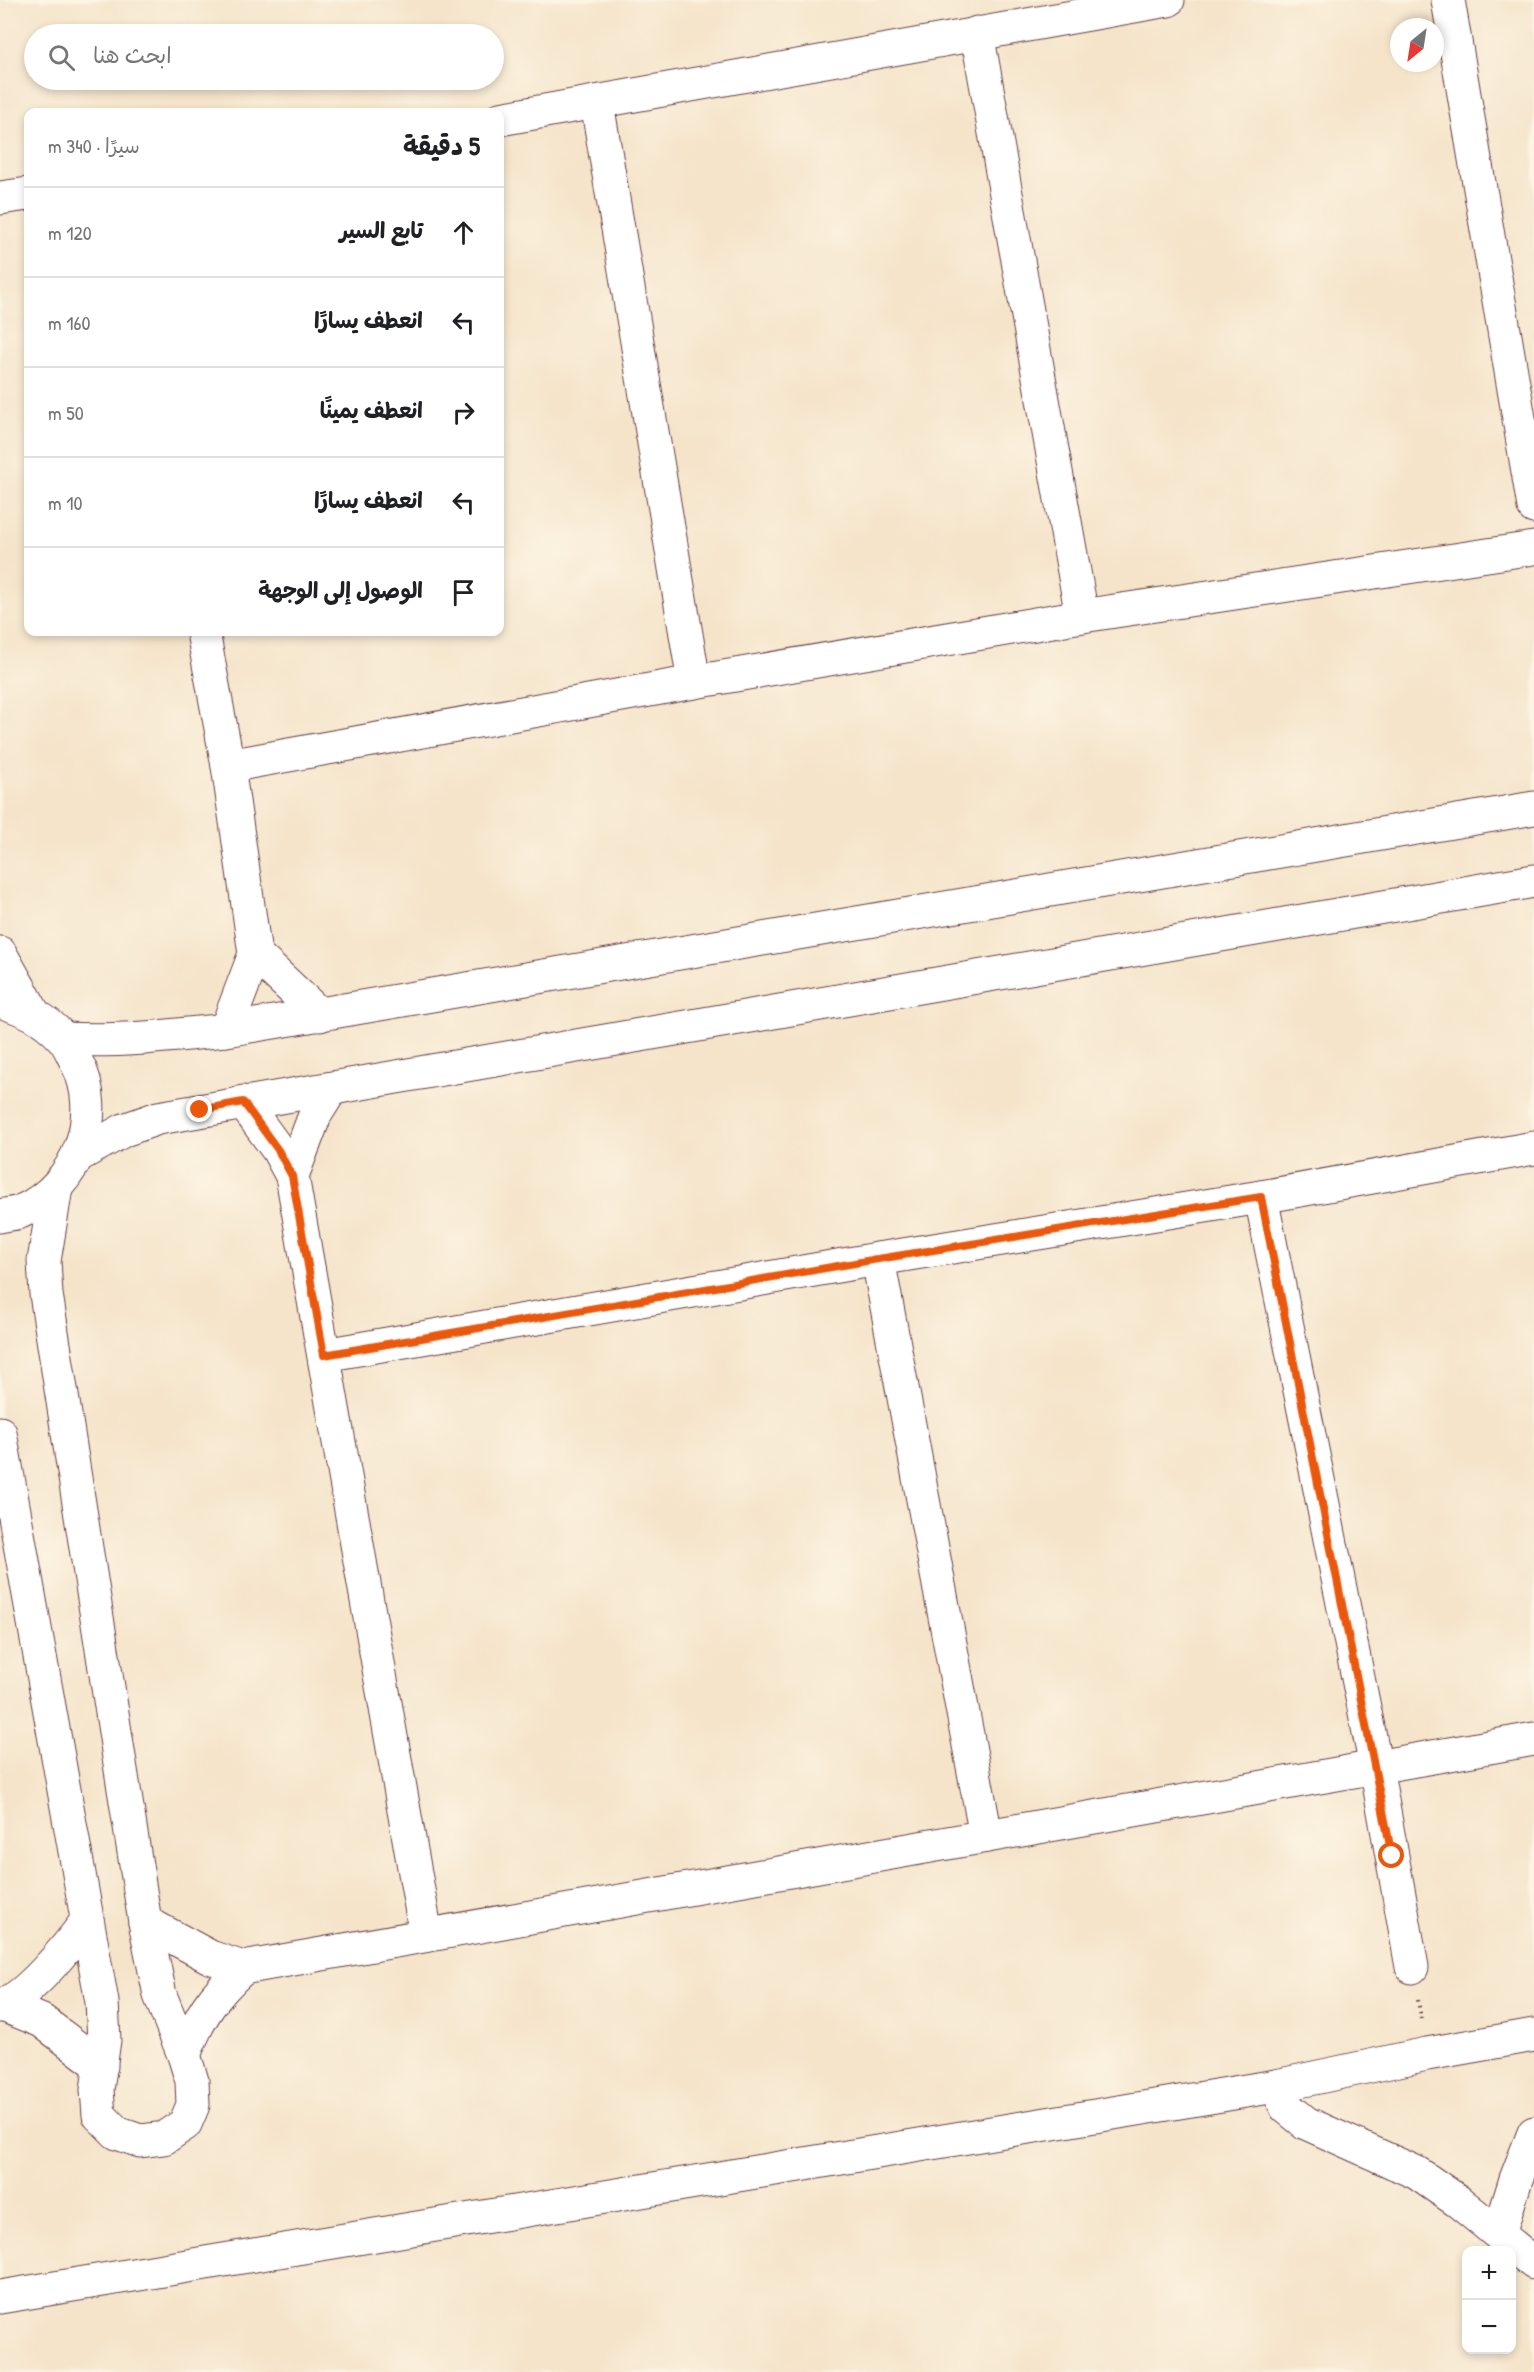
<!DOCTYPE html>
<html lang="ar">
<head>
<meta charset="utf-8">
<style>
  body { margin:0; font-family:"Patrick Hand","Playpen Sans Arabic",sans-serif; background:#f2f2f2; color:#202124; direction:rtl }
  .controls { position:absolute; right:18px; bottom:18px; display:grid; overflow:hidden; border-radius:12px; box-shadow:0 3px 9px #0003 }
  .controls button { width:54px; height:54px; display:grid; place-items:center; padding:0; border:0; border-bottom:2px solid #e0e0e0; background:#fff; color:#202124; font:30px sans-serif }
  .compass { position:absolute; left:1390px; top:18px; width:54px; height:54px; border-radius:50%; background:#fff; box-shadow:0 3px 9px #0003; rotate:210deg }
  .stop { position:absolute; width:18px; height:18px; margin:-14px; border:4px solid #ea580c; border-radius:50%; background:#fff }
  .stop.end { background:#ea580c; border-color:#fff; box-shadow:0 2px 6px #0008 }
  .list { margin:0; padding:0; list-style:none }
  h2 { display:flex; justify-content:space-between; align-items:center; height:78px; margin:0; padding:0 24px; font-size:26px }
  h2 small { font-size:20px; font-weight:400; color:#757577 }
  .list li { display:grid; grid-template-columns:39px 1fr auto; gap:18px; align-items:center; box-sizing:border-box; height:90px; padding:0 24px; border-top:2px solid #e0e0e0 }
  .list b { display:block; font-size:22px; white-space:nowrap }
  .list em { font-size:20px; font-style:normal; color:#757577 }
  .icon { flex:none; width:33px; height:33px; fill:none; stroke:currentColor; stroke-width:2; stroke-linecap:round; stroke-linejoin:round }
  .map { position:relative; flex:none; width:1534px; height:2372px; overflow:hidden; direction:ltr }
  .search { position:absolute; background:#fff; box-shadow:0 3px 9px #0003; left:24px; top:24px; width:480px; height:66px; display:flex; align-items:center; gap:15px; box-sizing:border-box; padding:0 21px; border-radius:33px; color:#757577; font-size:22px }
  .panel { position:absolute; background:#fff; box-shadow:0 3px 9px #0003; left:24px; top:108px; width:480px; height:528px; border-radius:12px; direction:rtl }
  .map>svg:first-child { display:block }
</style>
</head>
<body>
<div class="map">
<svg width="1534" height="2372" viewBox="0 0 1534 2372">
  <rect width="100%" height="100%" fill="#fcf5e5"/>
  <filter id="ink" filterUnits="userSpaceOnUse"><feTurbulence type="fractalNoise" baseFrequency=".0167" numOctaves="2"/><feDisplacementMap in="SourceGraphic" scale="12" xChannelSelector="R" yChannelSelector="G"/><feConvolveMatrix kernelMatrix="1 2 1 2 8 2 1 2 1" color-interpolation-filters="sRGB"/></filter>
  <filter id="wash" filterUnits="userSpaceOnUse"><feTurbulence type="fractalNoise" baseFrequency=".008" numOctaves="4" result="noise"/><feDisplacementMap in="SourceGraphic" scale="24" xChannelSelector="R" yChannelSelector="G"/><feGaussianBlur stdDeviation="1.35" result="paint"/><feColorMatrix in="noise" values="0 0 0 0 0 0 0 0 0 0 0 0 0 0 0 0 0 1.4 0 .05"/><feComposite in="paint" operator="in"/></filter>
  <g filter="url(#wash)">
    <rect width="100%" height="100%" fill="#f5e4ca"/>
  </g>
  <g filter="url(#ink)">
    <g fill="none" stroke-linecap="round" stroke-linejoin="round">
      <defs>
        <g id="street">
          <path d="M1448,0L1534,507"/>
          <path d="M977,33L1082,616"/>
          <path d="M597,103L694,682"/>
          <path d="M500,119L1168,0"/>
          <path d="M0,198L28,194"/>
          <path d="M203,632L228,766L255,954L226,1030"/>
          <path d="M228,766L694,682L1082,616L1534,548"/>
          <path d="M0,953L33,1012"/>
          <path d="M255,954L320,1015"/>
          <path d="M0,1001C27,1010 42,1016 62,1037C68,1043 72,1053 76,1061C105,1114 78,1186 22,1211C16,1214 7,1214 0,1216"/>
          <path d="M64,1039C119,1042 172,1036 226,1030L1534,808"/>
          <path d="M243,1102L278,1150L292,1176L426,1935"/>
          <path d="M79,1155L124,1130L158,1118L1534,881"/>
          <path d="M292,1176L315,1115L332,1088"/>
          <path d="M1261,1197L1376,1767L1412,1967"/>
          <path d="M878,1259L986,1836"/>
          <path d="M324,1355L878,1259L1261,1197L1534,1148"/>
          <path d="M0,1433L102,2002L104,2040L97,2090L99,2115L117,2133L140,2141L164,2138L185,2124L193,2105L192,2081L184,2055L160,1995L145,1922L46,1294L44,1261L56,1188"/>
          <path d="M145,1922L210,1957L243,1968L1534,1739"/>
          <path d="M3,2005L42,2021L101,2066"/>
          <path d="M0,2006C28,1997 69,1945 87,1921"/>
          <path d="M184,2055C200,2015 212,1997 243,1968"/>
          <path d="M1276,2086L1286,2107L1306,2123L1417,2173L1459,2202L1534,2263"/>
          <path d="M1499,2234L1516,2179L1534,2133"/>
          <path d="M0,2297L1276,2086L1427,2054L1534,2035"/>
        </g>
      </defs>
      <use href="#street" stroke="#643d43" stroke-width="35"/>
      <path stroke="#643d43" stroke-width="4" stroke-dasharray="1.5 4.5" stroke-linecap="butt" d="M1418,2000L1421,2019"/>
      <use href="#street" stroke="#fff" stroke-width="33"/>
    </g>
  </g>
  <g fill="none" stroke-linecap="round" stroke-linejoin="round" filter="url(#ink)">
    <path stroke="#ea580c" stroke-width="8" d="M200,1110L243,1102L278,1150L292,1176L324,1355L878,1259L1261,1197L1392,1856"/>
  </g>
</svg>
<div class="controls">
<button>+</button>
<button>−</button>
</div>
<svg class="compass" viewBox="-18 -18 36 36"><path d="M0-13l5 13h-10z" fill="#e53935"/><path d="M0 13l5-13h-10z" fill="#757577"/></svg>
<div class="stop" style="left:1392px;top:1856px"></div>
<div class="stop end" style="left:200px;top:1110px"></div>
<div class="search"><svg class="icon" aria-label="search" viewBox="0 0 24 24"><circle cx="10" cy="10" r="6"/><path d="M15 15l6 6"/></svg>ابحث هنا</div>
<section class="panel">
<h2>5 دقيقة<small>سيرًا · 340 m</small></h2>
<ul class="list">
<li><svg class="icon" aria-label="ahead" viewBox="0 0 24 24"><path d="M12 20V5M6 11l6-6 6 6"/></svg><div><b>تابع السير</b></div><em>120 m</em></li>
<li><svg class="icon" aria-label="left" viewBox="0 0 24 24"><path d="M17 20v-9H6M10 6l-5 5 5 5"/></svg><div><b>انعطف يسارًا</b></div><em>160 m</em></li>
<li><svg class="icon" aria-label="right" viewBox="0 0 24 24"><path d="M7 20v-9h11M14 6l5 5-5 5"/></svg><div><b>انعطف يمينًا</b></div><em>50 m</em></li>
<li><svg class="icon" aria-label="left" viewBox="0 0 24 24"><path d="M17 20v-9H6M10 6l-5 5 5 5"/></svg><div><b>انعطف يسارًا</b></div><em>10 m</em></li>
<li><svg class="icon" aria-label="arrive" viewBox="0 0 24 24"><path d="M6 21V4h12l-3 4 3 4H6"/></svg><div><b>الوصول إلى الوجهة</b></div></li>
</ul>
</section>
</div>
</body>
</html>
